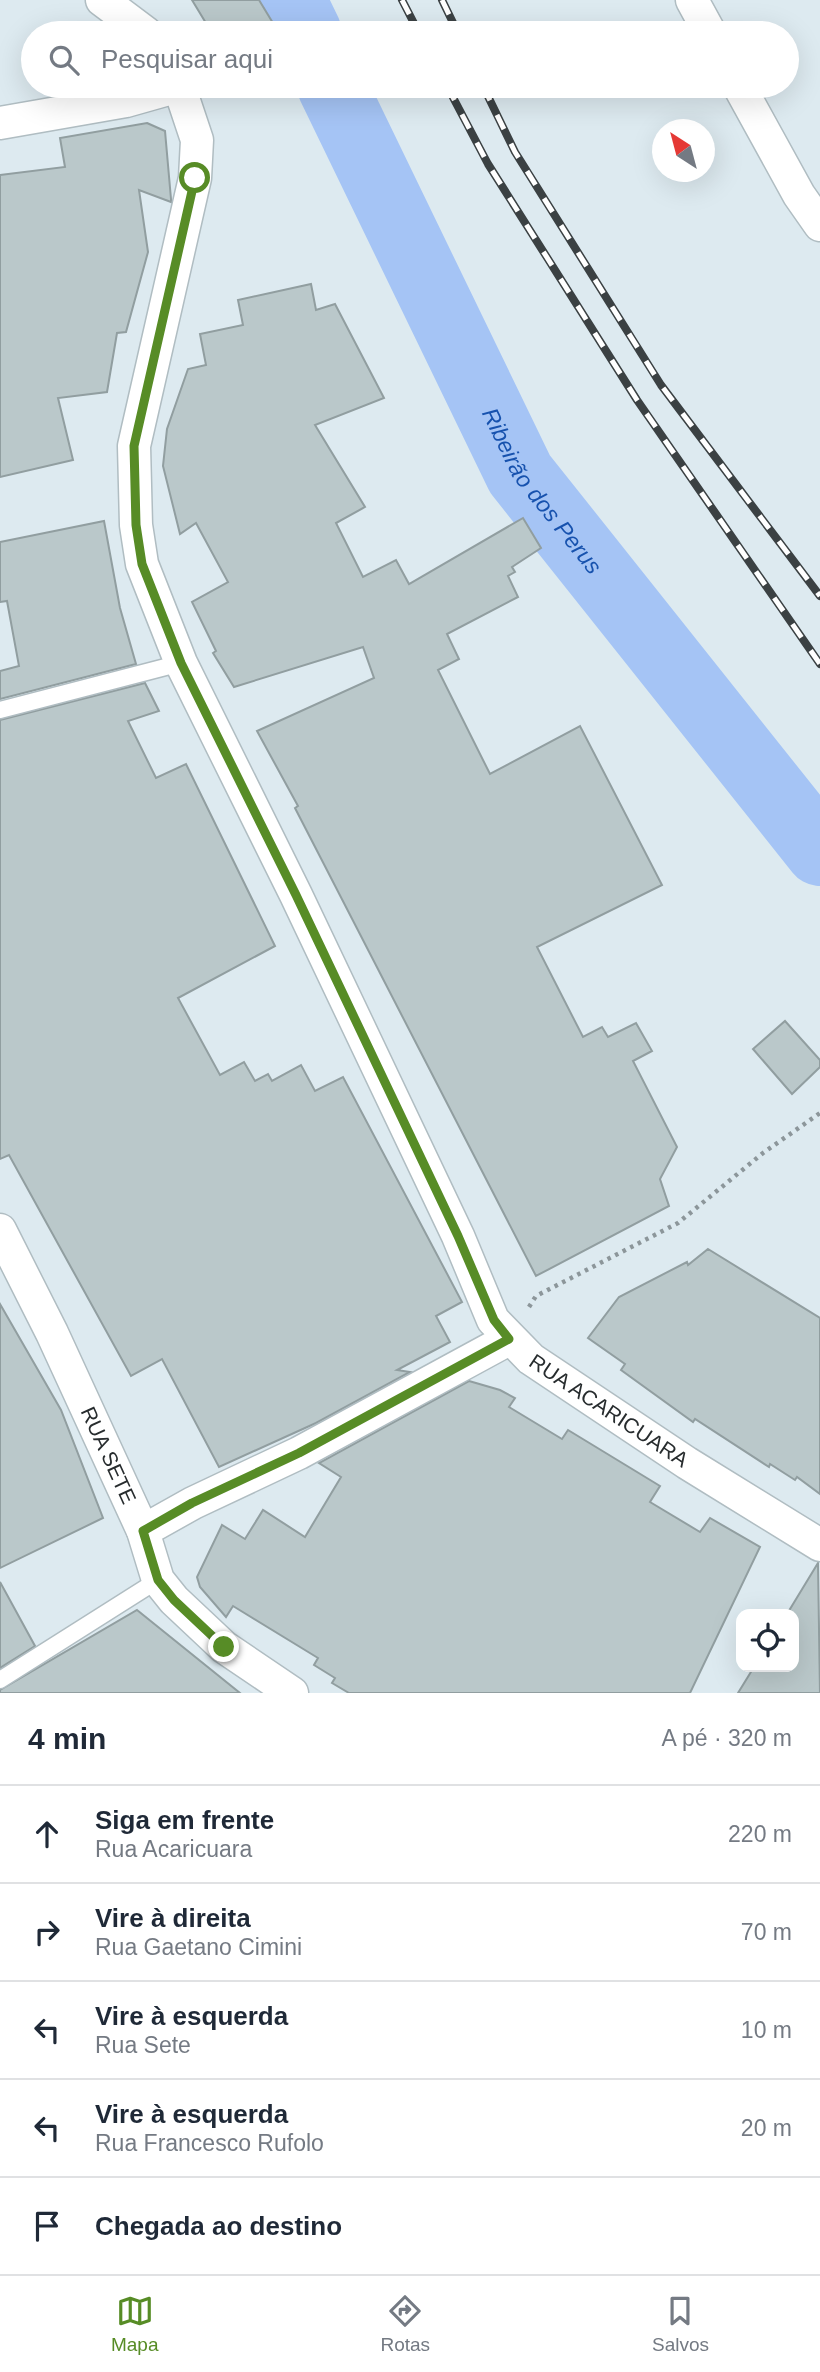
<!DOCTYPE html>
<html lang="pt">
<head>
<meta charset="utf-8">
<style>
  body { margin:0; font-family:Arial,sans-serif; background:#f2f2f3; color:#1f2937 }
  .controls { position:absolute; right:21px; bottom:21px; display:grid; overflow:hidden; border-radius:14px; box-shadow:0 7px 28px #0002 }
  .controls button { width:63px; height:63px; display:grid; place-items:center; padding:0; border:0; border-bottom:2px solid #e0e1e3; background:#fff; color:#1f2937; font:35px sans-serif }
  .compass { position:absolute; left:652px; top:119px; width:63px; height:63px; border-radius:50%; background:#fff; box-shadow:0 7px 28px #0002; rotate:324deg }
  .stop { position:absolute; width:21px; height:21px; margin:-16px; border:5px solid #578c26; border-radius:50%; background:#fff }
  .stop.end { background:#578c26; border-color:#fff; box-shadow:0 2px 7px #0008 }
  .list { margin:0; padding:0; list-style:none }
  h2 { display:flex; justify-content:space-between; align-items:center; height:91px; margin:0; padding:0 28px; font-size:30px }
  h2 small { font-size:23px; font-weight:400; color:#747a83 }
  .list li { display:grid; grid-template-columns:46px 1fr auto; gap:21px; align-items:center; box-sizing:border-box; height:98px; padding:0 28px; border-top:2px solid #e0e1e3 }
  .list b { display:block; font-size:26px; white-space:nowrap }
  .list p { margin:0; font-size:23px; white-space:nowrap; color:#747a83 }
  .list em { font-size:23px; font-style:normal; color:#747a83 }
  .icon { flex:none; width:38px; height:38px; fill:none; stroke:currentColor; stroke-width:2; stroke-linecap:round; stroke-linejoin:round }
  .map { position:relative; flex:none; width:820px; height:1693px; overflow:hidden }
  .search { position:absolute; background:#fff; box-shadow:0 7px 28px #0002; left:21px; right:21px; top:21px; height:77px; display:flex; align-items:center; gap:18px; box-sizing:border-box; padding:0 24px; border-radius:38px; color:#747a83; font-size:26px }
  .sheet { height:581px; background:#fff }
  nav { display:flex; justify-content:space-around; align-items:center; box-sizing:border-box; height:98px; border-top:2px solid #e0e1e3; background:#fff; font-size:19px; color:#747a83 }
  nav a { display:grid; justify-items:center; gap:4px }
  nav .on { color:#578c26 }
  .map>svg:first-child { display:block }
</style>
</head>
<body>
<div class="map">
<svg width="820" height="1693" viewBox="0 0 820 1693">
  <rect width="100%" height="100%" fill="#ddeaf0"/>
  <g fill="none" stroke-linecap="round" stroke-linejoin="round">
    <g stroke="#a5c4f5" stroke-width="70">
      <path d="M291,0L307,33"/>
      <path id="s1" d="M332,86L520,474L820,851"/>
    </g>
  </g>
  <g fill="#bac8ca" stroke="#919ea0" stroke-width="2">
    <path d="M192,0H259L279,33H212Z"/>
    <path d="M147,123L165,131L171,199V202L139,190L148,252L126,332L117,333L107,392L58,398L73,460L0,477V175L65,167L60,138Z"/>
    <path d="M311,284L316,310L335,304L384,398L315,425L365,507L336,523L363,577L396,560L409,584L523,518L541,548L512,567L515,572L508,576L518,597L447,634L459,659L438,670L490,774L580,726L662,885L537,947L583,1037L602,1027L608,1037L636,1023L652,1051L633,1061L677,1147L660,1179L669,1206L536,1276L295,808L298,806L257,731L374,678L363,647L234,687L213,653L216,651L192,602L228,582L196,523L180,534L163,466L167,429L188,369L206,365L200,334L243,325L238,300Z"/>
    <path d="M104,521L120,608L136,664L0,699V671L19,666L7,601L0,602V542Z"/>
    <path d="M145,683L159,711L128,721L156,778L186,764L275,946L178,998L220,1075L244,1062L255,1081L268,1074L272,1081L301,1065L315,1091L343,1077L462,1302L436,1316L450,1342L397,1370L410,1372L316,1423L219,1467L162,1359L131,1376L9,1155L0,1159V720Z"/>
    <path d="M785,1021L820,1060V1067L792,1094L753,1049Z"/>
    <path d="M708,1249L820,1318V1494L797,1477L795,1480L770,1464L769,1467L695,1419L693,1422L621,1370L625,1364L588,1338L619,1297L687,1262L688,1265Z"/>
    <path d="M0,1304L61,1410L103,1518L0,1568Z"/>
    <path d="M469,1381L500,1390L515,1398L509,1407L562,1439L568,1430L660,1486L650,1502L700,1532L710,1518L760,1547L690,1693H349L332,1683L335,1678L314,1665L318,1658L233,1606L226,1617L200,1587L197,1577L222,1525L245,1539L263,1510L305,1537L341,1477L319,1463Z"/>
    <path d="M818,1563L820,1693H738L754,1667H794V1614H787Z"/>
    <path d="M0,1582L35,1646L0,1668Z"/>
    <path d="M137,1610L240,1693H0V1690Z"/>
  </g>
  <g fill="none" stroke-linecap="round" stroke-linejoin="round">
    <defs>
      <g id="lane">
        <path d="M0,710L181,663"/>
        <path d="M0,1680L158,1580"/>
      </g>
      <g id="street">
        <path d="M102,0L146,33"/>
        <path d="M692,0L710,33"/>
        <path id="s2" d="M179,86L197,140L195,178L134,446L136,525L142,564L181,663L296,895L458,1236L493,1320L531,1359L687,1463L820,1545"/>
        <path d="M739,86L799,195L820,225"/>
        <path d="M0,123L126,101L179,86"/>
        <path id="s3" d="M0,1230L52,1333L143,1531L158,1580L174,1600L224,1647L292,1693"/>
        <path d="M143,1531L193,1503L299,1453L509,1339"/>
      </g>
    </defs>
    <use href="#lane" stroke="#b0bdc2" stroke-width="19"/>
    <use href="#street" stroke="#b0bdc2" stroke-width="35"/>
    <path stroke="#8c969a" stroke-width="4.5" stroke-dasharray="3.5 5" stroke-linecap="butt" d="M529,1307L536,1296L678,1223L763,1153L820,1113"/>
    <use href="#lane" stroke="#fff" stroke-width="16"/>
    <use href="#street" stroke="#fff" stroke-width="32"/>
    <defs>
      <g id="rail">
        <path d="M402,0L419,33"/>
        <path d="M442,0L458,33"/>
        <path d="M447,86L488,164L637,400L820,664"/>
        <path d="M483,86L515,152L661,385L820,596"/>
      </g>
    </defs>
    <use href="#rail" stroke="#3b4143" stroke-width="8"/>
    <use href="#rail" stroke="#fff" stroke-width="5" stroke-dasharray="16" stroke-linecap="butt"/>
  </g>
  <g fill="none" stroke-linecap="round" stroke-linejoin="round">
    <path stroke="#578c26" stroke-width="9" d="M195,178L134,446L136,525L142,564L181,663L296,895L458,1236L494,1320L509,1339L299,1453L192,1503L143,1531L158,1580L174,1600L224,1647"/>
  </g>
  <g text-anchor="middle" stroke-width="5" stroke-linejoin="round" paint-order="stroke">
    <g font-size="21" fill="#272c2e" stroke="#fff">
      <text dy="7" stroke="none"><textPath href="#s2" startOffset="1470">RUA ACARICUARA</textPath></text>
      <text dy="7" stroke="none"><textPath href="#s3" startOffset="250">RUA SETE</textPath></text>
    </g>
    <g font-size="23" font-style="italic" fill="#1752ae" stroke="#fff">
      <text dy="8" stroke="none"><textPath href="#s1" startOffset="457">Ribeirão dos Perus</textPath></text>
    </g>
  </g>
</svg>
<div class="controls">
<button><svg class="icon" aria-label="locate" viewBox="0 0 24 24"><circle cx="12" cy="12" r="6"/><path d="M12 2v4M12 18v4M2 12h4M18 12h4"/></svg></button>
</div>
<svg class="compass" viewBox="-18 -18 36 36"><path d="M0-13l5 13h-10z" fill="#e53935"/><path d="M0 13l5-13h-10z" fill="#747a83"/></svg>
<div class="stop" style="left:195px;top:178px"></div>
<div class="stop end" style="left:224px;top:1647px"></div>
<div class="search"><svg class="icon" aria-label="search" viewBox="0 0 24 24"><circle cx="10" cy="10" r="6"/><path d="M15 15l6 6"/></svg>Pesquisar aqui</div>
</div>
<section class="sheet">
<h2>4 min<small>A pé · 320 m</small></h2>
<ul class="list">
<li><svg class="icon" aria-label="ahead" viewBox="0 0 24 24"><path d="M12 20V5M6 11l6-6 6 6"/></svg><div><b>Siga em frente</b><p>Rua Acaricuara</p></div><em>220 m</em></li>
<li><svg class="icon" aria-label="right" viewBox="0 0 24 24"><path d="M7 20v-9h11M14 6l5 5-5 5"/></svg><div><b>Vire à direita</b><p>Rua Gaetano Cimini</p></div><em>70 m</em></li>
<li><svg class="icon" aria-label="left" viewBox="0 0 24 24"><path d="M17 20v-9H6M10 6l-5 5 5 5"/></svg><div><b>Vire à esquerda</b><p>Rua Sete</p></div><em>10 m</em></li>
<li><svg class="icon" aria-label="left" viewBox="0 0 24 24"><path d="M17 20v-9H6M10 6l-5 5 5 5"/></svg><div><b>Vire à esquerda</b><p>Rua Francesco Rufolo</p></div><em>20 m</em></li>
<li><svg class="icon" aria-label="arrive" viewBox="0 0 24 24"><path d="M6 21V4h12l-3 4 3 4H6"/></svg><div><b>Chegada ao destino</b></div></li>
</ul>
</section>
<nav>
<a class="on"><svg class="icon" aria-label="map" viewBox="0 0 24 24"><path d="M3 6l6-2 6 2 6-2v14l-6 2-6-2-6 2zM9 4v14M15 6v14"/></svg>Mapa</a>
<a><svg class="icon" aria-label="directions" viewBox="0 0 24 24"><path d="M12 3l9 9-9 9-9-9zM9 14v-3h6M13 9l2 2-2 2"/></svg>Rotas</a>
<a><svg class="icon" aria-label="saved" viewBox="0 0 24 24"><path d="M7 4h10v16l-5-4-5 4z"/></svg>Salvos</a>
</nav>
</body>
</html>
